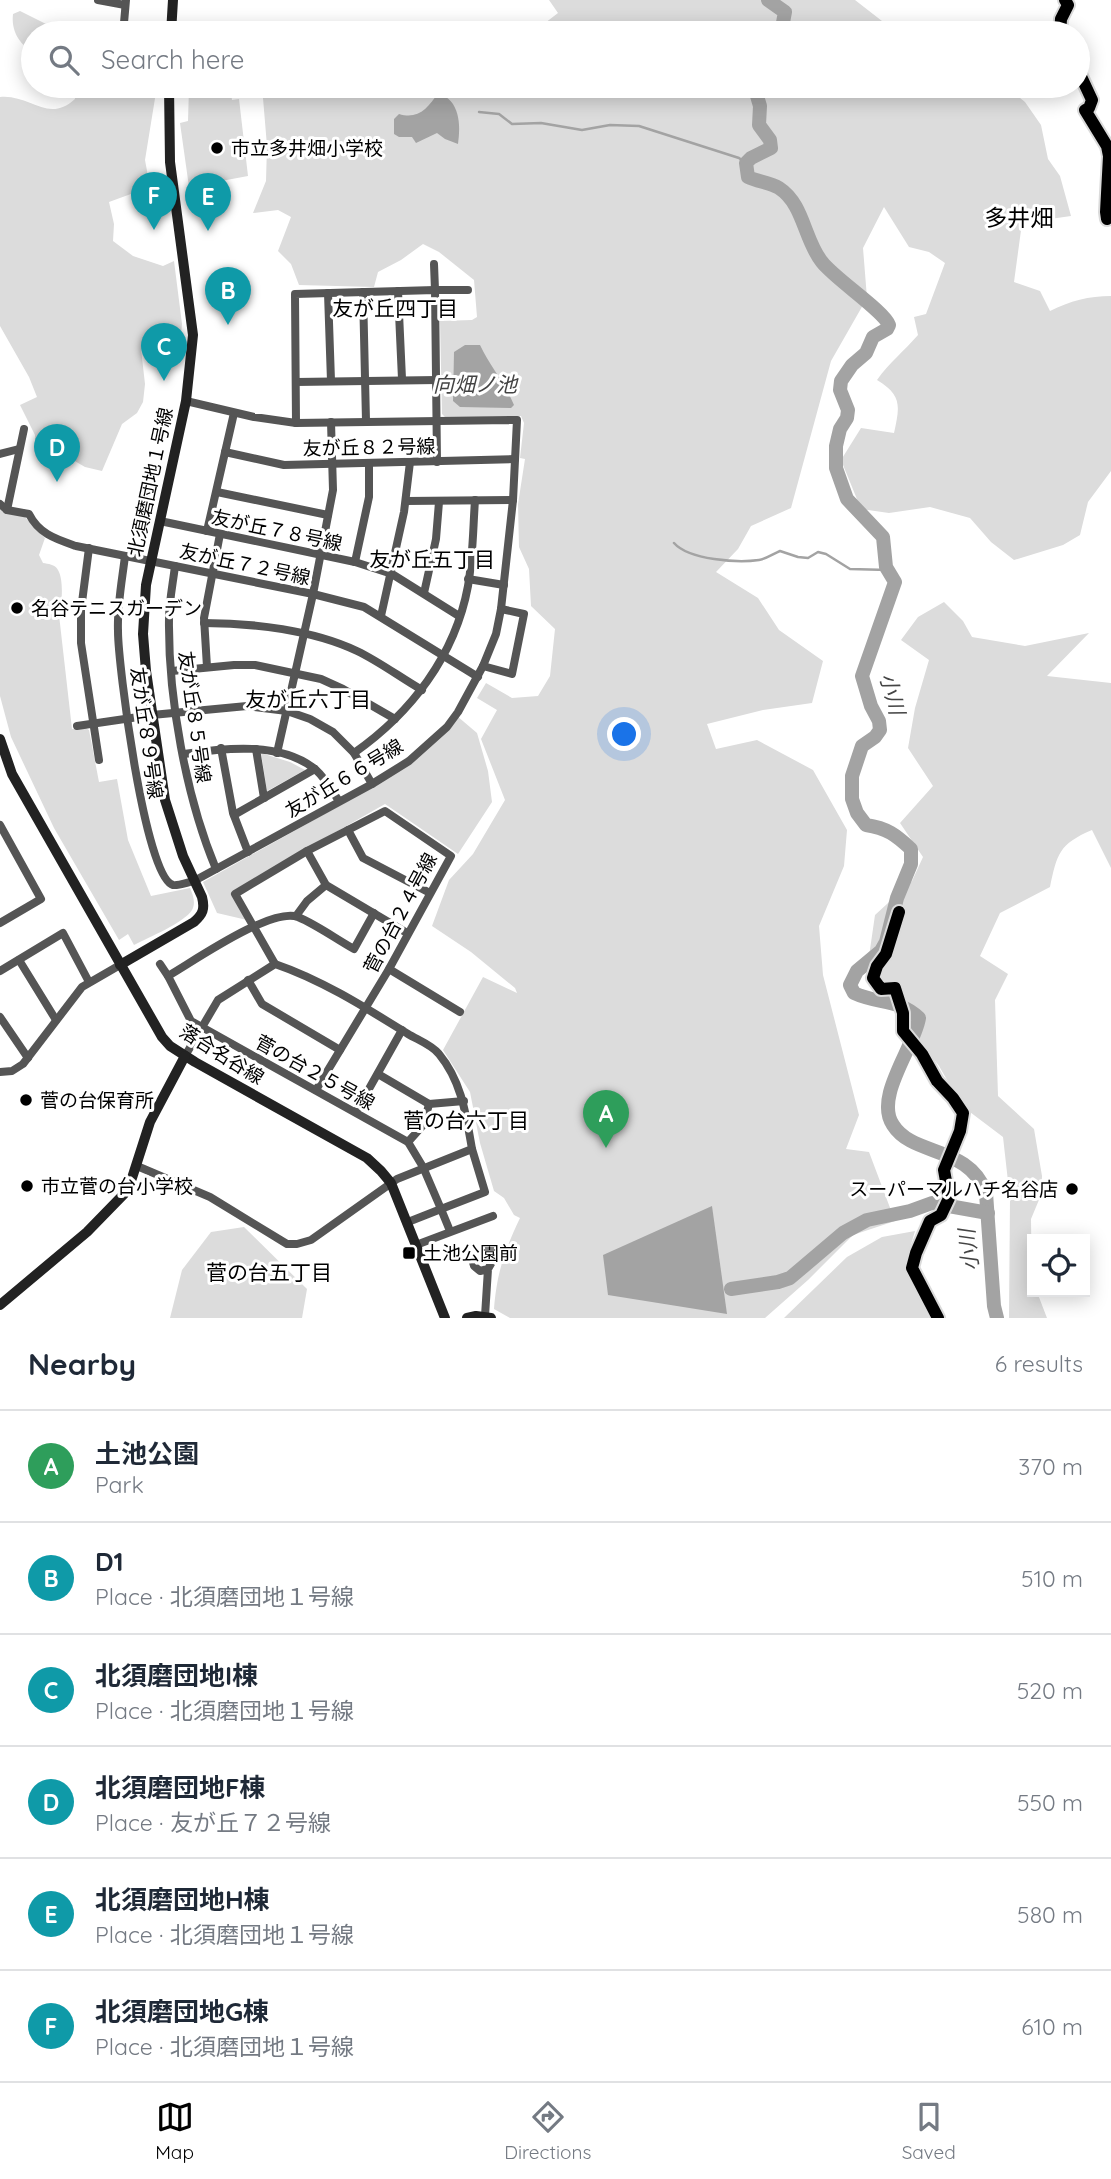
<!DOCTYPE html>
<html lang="en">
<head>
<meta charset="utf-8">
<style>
  body { margin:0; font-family:Quicksand,"Noto Sans JP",sans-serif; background:#f2f2f3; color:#1f2937 }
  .controls { position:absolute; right:21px; bottom:21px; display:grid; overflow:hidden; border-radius:0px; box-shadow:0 4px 18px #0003 }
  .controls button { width:63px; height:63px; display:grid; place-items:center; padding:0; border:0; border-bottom:2px solid #e0e1e3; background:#fff; color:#1f2937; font:35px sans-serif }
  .you { position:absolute; left:625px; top:735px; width:24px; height:24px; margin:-18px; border:5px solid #fff; border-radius:50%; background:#1a73e8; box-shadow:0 0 0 10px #1a73e833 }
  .badge { display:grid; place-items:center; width:46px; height:46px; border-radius:50%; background:#000; color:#fff; font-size:23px; font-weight:700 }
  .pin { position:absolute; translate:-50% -58px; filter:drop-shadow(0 2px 4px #0008) }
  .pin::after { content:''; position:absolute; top:37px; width:24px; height:21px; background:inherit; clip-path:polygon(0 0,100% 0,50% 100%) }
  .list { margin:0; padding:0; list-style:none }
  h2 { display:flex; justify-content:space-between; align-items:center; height:91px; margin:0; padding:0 28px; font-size:30px }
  h2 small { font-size:23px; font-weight:400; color:#747a83 }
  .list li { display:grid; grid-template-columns:46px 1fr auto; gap:21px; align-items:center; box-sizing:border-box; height:112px; padding:0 28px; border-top:2px solid #e0e1e3 }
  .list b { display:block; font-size:26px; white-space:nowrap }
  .list p { margin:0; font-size:23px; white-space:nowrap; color:#747a83 }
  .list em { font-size:23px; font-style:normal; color:#747a83 }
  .icon { flex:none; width:38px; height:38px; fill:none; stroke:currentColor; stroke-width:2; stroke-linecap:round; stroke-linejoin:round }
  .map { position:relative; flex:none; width:1111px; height:1318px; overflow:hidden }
  .search { position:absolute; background:#fff; box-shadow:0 4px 18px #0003; left:21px; right:21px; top:21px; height:77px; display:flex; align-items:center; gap:18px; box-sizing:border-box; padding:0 24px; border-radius:38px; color:#747a83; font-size:26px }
  .sheet { height:763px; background:#fff }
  nav { display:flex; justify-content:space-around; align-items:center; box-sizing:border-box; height:98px; border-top:2px solid #e0e1e3; background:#fff; font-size:19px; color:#747a83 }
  nav a { display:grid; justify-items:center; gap:4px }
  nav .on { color:#000 }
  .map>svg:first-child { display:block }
</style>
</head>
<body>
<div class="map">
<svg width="1111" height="1318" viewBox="0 0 1111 1318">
  <rect width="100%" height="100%" fill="#fff"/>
  <g fill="#dcdcdc">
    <path d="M549,0H855L882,21L891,33H532L558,13Z"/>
    <path d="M20,11L56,29L57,33H33V53C19,43 11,31 13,14Z"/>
    <path d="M470,23L511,33H399Z"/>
    <path d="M73,86H157L145,160L150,187L109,202L114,224L113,241L133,256L163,266L174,261L182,324L180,345L141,349L145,384L143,402L137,413L122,424L102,471L85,467L73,460L76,448L62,439L47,445L35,441V435L20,405L37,397L29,377L0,326V97C30,94 48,124 75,99Z"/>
    <path d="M201,86H230L232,100L239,99L248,176L189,187L180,123L188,121L189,88Z"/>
    <path d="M262,86H993L1014,93L1025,102L1041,125L1048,159L1060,176L1071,216L1022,223L1014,282L1040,291L1050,311C1070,301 1089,296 1111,296V471L1088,502L1080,535L1063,545L1014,560L991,542L970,518L930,507L889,513L861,509L841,460L861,428L894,433C900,406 902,395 877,380C889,363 904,351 918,335L914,317L926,314L945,263L929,252L909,247L884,207L863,248L867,298L831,361L791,508L751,526L738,549L716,572L758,598L779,630L823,661L812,703L763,710L707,724L716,749L757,740L813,770L847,830L844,866L819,926L823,975L859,1115L846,1149L869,1152L895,1221L853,1235L808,1280L765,1318H510L494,1309C497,1272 504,1252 520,1218L514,1215L504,1198L494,1191L480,1143L470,1092L443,1050L483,977L517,993L515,988L471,952L432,926L449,880L473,854L505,800L481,739L497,710L477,698L486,683L512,698L538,696L550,676L555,629L531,606L529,569L519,547L518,504L525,459L520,458L524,423L521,416L446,418L442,414L440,321L472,320L477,317L474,280L439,252L423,244L401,260L378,272L374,287L299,285L291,264L278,251L291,217L278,210L253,213L266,181L267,146Z"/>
    <path d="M0,510L23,515L45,538L39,555L43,563C48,564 55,564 58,570C64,580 62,604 59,615L72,729L86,728L89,730L99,782L117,779L128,840L151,896L190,888C193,895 196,903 192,910C184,923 149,937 134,945L128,934L119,940L54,828L11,737L0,696Z"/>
    <path d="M944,602L963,621L972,637L1025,646L1089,633L1047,676L1111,683V868L1092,830C1059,844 1057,854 1050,887L1000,913L980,956L1008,974L995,1000L998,1096L1034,1129L1042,1176L1041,1195L1031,1219L1032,1292H1037L1047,1318H1009L1010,1199L1003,1137L962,1106L939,1066L896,1010L866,977L875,915L912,881L923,857L900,823L933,786L908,748L915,708L929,660L901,640L918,617Z"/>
    <path d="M457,716L477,733L488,771L492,802L458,854L385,804L231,892L247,920L217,913L203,882L380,783Z"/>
    <path d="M261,753L290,762L305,770L267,791Z"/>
    <path d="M244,1227L307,1289L302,1318H170L182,1270L211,1232Z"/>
    <path d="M915,1231L905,1265L929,1318H784L847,1257L882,1237Z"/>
  </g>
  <g fill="#a3a3a3">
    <path d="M438,93C460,100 461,125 458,144L445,139L437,133L416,143L412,137H399L394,134V119L399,114C418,120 428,108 438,93Z"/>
    <path d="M465,345H480C490,366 505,383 514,405L511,408L460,407L453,401L454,352Z"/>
    <path d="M712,1206L727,1314L608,1295L603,1255Z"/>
  </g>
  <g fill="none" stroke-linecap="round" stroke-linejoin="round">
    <g stroke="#a3a3a3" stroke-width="2.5">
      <path d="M479,112L499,114L512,124L541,123L582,130L610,125L639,126L739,158L746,163"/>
      <path d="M674,543C689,560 738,563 759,560C766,559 773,554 780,551L798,557L808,558L818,552L826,554L850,569L888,570"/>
    </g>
    <g stroke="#a3a3a3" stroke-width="14">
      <path d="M768,0L785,12L781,33"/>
      <path d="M754,86L760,106L759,125L770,140L771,148L751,158L746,163L748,177C758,182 770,182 779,188C804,204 804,240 822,262C835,279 884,311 889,325L887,329L873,337L866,353L852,365L841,381L840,390L848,410L847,418L840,429L836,446V468L847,499L883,537L886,567L895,582L862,676L871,706L879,721L880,730L875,737L862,746L852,776V799L857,813L866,825C887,828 896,835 911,849V864L897,898L886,942L881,951L857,971L850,985L854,993C877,1004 900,999 919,1018C914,1048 874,1097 893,1125C913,1157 969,1145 986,1193L994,1306L997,1318"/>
      <path d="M731,1289L778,1282L790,1278L843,1233L867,1220L910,1211L932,1203L988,1213"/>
    </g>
    <defs>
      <g id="primary">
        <path d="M1060,33L1061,19L1068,5L1065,0"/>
        <path d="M1078,70L1092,100L1089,108L1085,110L1107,146L1109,156L1106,212L1107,219"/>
        <path d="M899,912L886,954L877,966L873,978L881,989L895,988L903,1013V1031L922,1054L937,1081L953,1098L963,1113L960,1131L944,1170L949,1198L941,1215L930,1221L916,1253L912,1268L938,1318"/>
      </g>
    </defs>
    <use href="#primary" stroke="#dbdbdb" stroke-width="16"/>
    <g stroke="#555" stroke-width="8">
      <path d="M98,0L125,5"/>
      <path d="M126,0L124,23L128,33"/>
      <path d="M67,26L111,33"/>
      <path d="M434,264L435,290H468"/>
      <path d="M398,291L402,379"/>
      <path d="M363,292L366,421"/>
      <path d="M328,293L331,381"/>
      <path d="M296,382L437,380"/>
      <path d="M296,423L295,294L435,290L437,462"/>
      <path d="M225,452L284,465L515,459"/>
      <path d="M0,454L19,449"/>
      <path d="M217,492L328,515"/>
      <path d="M406,501L513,500"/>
      <path d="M0,504L7,510L29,514C39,534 56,539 76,546L313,594L364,607L478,677"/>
      <path d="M7,510L24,429"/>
      <path d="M160,521L355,562L392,574L459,616"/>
      <path d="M207,531L234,413"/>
      <path d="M89,548L81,610V643L99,760"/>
      <path d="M125,556C122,581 117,606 118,631C118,664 145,878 173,885C178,886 188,882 194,881L372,784L409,761L447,727L458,712L483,666L496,634L501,609L513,500L517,420L296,423L254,417L186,401"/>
      <path d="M355,562L369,497V463"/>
      <path d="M175,566C173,583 169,602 169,619C168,698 186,797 216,869"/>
      <path d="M468,579L504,585"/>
      <path d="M424,593L436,539L439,502"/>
      <path d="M381,616L404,512L410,462"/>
      <path d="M204,623C253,623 313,630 357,651C380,662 401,678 422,690"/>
      <path d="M483,666L512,674L524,614L501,609"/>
      <path d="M207,667L204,618L220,534"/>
      <path d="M172,671L234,665H255L321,679L343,689L395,719"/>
      <path d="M77,726L152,715L247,706L287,711L310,719L333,732L354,753L372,784"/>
      <path d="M221,748L233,813L248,852"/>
      <path d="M256,749L264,798"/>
      <path d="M277,753L313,594L333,490L331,422"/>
      <path d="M354,753C411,713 455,656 468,586C473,558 473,528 475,500"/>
      <path d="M184,754C224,748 282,741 316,770C326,779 332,791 339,801"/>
      <path d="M234,815L315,769"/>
      <path d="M0,825L41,899L0,923"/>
      <path d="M348,830L363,858L430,893"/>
      <path d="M307,851L326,885L407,933"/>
      <path d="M374,913L354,949C336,939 317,925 298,917C271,907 194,961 168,976L191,1021L408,1142L423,1167L441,1209L485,1192L472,1149"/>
      <path d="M296,916L307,901L326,885"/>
      <path d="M19,960L56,1020"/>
      <path d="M160,964L168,976"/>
      <path d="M275,964L235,894L307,851L385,811L451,856L389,969L316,1090"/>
      <path d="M389,969L460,1012"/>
      <path d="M0,971L63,933L89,982"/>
      <path d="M248,980L262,1004L340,1050"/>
      <path d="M0,1017L28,1058"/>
      <path d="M0,1072L12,1071L23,1064L82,987L120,965"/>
      <path d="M378,1074L429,1104L464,1101"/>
      <path d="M356,1112L402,1030"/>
      <path d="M408,1142L424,1124L429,1104"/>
      <path d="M137,1166L210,1197L287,1244H297L311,1240L397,1179L472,1149C466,1115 462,1082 439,1054C432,1045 418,1040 408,1034C366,1008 322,980 275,964L218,1000L185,1056"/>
      <path d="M408,1222L441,1209L450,1231"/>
      <path d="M416,1245L493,1216"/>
      <path d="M485,1316L488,1269L492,1262L491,1254L484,1250L476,1252L472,1259L474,1266L480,1271L488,1269"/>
    </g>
    <g stroke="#222" stroke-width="10">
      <path d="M171,33L173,0"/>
      <path d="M0,739L12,774L162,1037L170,1046L195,1062L367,1158L381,1171L391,1183L445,1318"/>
      <path d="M120,965L194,922C203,914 205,909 202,897L183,856L165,800L146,671L143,634L146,585L186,401L193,335L170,162L169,86"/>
      <path d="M0,1305L87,1232L124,1194L132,1178L150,1122L185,1056"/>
      <path d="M467,1318L476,1316L491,1318"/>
    </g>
    <use href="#primary" stroke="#000" stroke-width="12"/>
  </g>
  <g fill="#000" stroke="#fff" stroke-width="2.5">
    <circle cx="217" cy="148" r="7"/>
    <circle cx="17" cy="608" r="7"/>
    <circle cx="26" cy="1100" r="7"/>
    <circle cx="27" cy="1186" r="7"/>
    <circle cx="1072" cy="1189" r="7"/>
    <rect x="402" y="1246" width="14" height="14" rx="3.5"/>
  </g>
  <g text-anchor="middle" stroke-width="6" stroke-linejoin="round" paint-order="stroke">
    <g font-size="19" fill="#000" stroke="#fff" text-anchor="start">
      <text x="231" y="155">市立多井畑小学校</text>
      <text x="31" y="615">名谷テニスガーデン</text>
      <text x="40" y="1107">菅の台保育所</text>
      <text x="41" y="1193">市立菅の台小学校</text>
      <text x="1058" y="1196" text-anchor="end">スーパーマルハチ名谷店</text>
      <text x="423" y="1260">土池公園前</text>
    </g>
    <g font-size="19" fill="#000" stroke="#fff">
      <text transform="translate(369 447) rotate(-1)" y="7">友が丘８２号線</text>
      <text transform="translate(150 482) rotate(-78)" y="7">北須磨団地１号線</text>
      <text transform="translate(277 530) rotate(12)" y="7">友が丘７８号線</text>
      <text transform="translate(245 564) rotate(12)" y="7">友が丘７２号線</text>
      <text transform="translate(195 717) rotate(82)" y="7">友が丘８５号線</text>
      <text transform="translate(147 733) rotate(82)" y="7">友が丘８９号線</text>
      <text transform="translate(344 778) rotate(-31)" y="7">友が丘６６号線</text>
      <text transform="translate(400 913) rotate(-62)" y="7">菅の台２４号線</text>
      <text transform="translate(222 1054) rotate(32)" y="7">落合名谷線</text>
      <text transform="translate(315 1072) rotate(29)" y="7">菅の台２５号線</text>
    </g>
    <g font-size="21" fill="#000" stroke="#fff">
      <text x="395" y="316">友が丘四丁目</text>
      <text x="432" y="567">友が丘五丁目</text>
      <text x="308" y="707">友が丘六丁目</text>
      <text x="466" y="1128">菅の台六丁目</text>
      <text x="269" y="1280">菅の台五丁目</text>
    </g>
    <g font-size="21" font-style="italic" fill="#444" stroke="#fff">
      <text x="475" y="392">向畑ノ池</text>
      <text transform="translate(892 694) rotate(75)" y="7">小川</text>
      <text transform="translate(969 1250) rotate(-96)" y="7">小川</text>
    </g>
    <g font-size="23" fill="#000" stroke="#fff">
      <text x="1019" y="226">多井畑</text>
    </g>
  </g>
</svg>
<div class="controls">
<button><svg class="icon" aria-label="locate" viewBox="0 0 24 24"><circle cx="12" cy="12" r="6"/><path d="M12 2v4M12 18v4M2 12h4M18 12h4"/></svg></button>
</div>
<div class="you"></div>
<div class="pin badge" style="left:606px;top:1148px;background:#2e9e5b">A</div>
<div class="pin badge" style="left:228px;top:325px;background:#0f9aa8">B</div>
<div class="pin badge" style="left:164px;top:381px;background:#0f9aa8">C</div>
<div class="pin badge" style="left:57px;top:482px;background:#0f9aa8">D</div>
<div class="pin badge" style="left:208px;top:231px;background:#0f9aa8">E</div>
<div class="pin badge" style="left:154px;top:230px;background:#0f9aa8">F</div>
<div class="search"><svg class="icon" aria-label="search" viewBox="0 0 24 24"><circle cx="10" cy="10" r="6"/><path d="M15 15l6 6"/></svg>Search here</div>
</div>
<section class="sheet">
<h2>Nearby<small>6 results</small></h2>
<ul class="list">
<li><span class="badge" style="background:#2e9e5b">A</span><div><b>土池公園</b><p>Park</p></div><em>370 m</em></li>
<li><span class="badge" style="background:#0f9aa8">B</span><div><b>D1</b><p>Place · 北須磨団地１号線</p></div><em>510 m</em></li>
<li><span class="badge" style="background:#0f9aa8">C</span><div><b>北須磨団地I棟</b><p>Place · 北須磨団地１号線</p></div><em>520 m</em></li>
<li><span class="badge" style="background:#0f9aa8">D</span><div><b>北須磨団地F棟</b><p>Place · 友が丘７２号線</p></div><em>550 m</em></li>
<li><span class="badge" style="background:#0f9aa8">E</span><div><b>北須磨団地H棟</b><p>Place · 北須磨団地１号線</p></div><em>580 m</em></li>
<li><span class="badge" style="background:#0f9aa8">F</span><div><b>北須磨団地G棟</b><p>Place · 北須磨団地１号線</p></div><em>610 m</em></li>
</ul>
</section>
<nav>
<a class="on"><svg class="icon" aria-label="map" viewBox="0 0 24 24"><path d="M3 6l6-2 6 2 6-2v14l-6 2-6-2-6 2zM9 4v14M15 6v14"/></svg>Map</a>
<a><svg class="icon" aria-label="directions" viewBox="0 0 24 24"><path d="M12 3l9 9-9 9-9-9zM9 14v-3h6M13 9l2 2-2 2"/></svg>Directions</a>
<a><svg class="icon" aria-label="saved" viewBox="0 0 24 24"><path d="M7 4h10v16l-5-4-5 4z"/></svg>Saved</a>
</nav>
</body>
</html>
